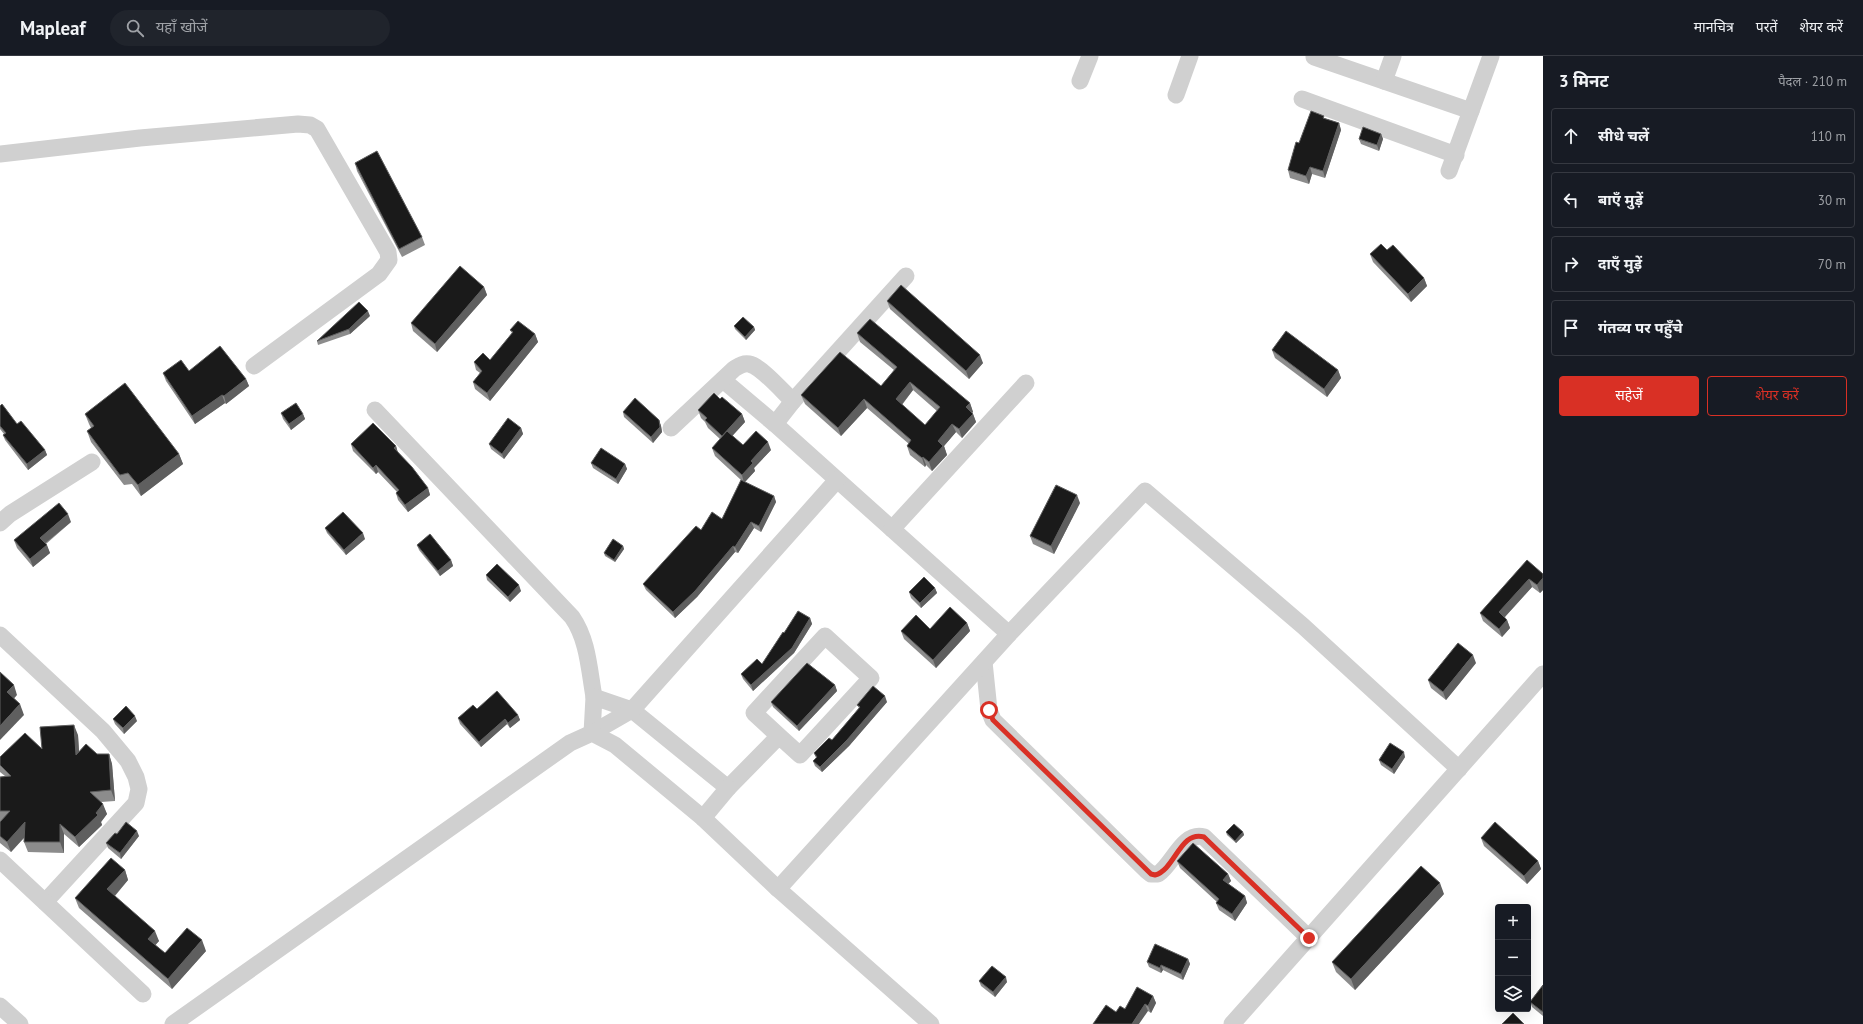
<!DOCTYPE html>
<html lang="hi">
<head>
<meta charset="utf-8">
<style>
  body { margin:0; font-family:"PT Sans","Noto Sans Devanagari",sans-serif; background:#20242c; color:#f1f3f6 }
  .controls { position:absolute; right:12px; bottom:12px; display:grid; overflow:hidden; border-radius:4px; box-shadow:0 4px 16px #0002 }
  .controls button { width:36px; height:36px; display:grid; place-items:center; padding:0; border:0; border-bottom:1px solid #363941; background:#171b24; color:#f1f3f6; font:20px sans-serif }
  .stop { position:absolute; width:12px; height:12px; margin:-9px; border:3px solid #d93025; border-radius:50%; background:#fff }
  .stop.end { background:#d93025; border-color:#fff; box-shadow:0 1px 4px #0008 }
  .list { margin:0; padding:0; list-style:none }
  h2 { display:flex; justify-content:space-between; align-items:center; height:52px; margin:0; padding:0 16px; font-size:17px }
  h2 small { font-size:13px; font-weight:400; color:#9ea1a6 }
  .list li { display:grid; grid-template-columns:26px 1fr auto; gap:12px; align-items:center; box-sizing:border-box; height:56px; margin:0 8px 8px; padding:0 8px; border:1px solid #363941; border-radius:4px }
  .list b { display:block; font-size:15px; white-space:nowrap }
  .list em { font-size:13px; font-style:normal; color:#9ea1a6 }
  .actions { display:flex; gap:8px; padding:12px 16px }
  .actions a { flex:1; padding:9px 0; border:1px solid #d93025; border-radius:4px; text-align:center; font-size:14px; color:#d93025 }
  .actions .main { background:#d93025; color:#fff }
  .icon { flex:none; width:22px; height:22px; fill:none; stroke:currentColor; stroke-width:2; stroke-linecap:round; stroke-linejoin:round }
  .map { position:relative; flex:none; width:1543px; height:968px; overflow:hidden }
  header { display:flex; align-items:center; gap:24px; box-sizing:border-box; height:56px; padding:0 20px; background:#171b24; border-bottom:1px solid #363941 }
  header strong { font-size:19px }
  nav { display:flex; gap:22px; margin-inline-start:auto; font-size:14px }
  .search { width:280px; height:36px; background:#20242c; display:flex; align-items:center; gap:10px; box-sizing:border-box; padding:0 14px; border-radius:22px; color:#9ea1a6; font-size:15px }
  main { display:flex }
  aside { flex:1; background:#171b24 }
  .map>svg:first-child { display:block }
</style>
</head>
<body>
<header>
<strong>Mapleaf</strong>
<div class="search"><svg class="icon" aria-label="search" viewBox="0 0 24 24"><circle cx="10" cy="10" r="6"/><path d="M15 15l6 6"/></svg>यहाँ खोजें</div>
<nav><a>मानचित्र</a><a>परतें</a><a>शेयर करें</a></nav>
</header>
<main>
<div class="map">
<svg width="1543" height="968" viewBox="0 0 1543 968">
  <rect width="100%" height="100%" fill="#fff"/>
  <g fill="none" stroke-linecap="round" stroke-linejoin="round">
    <g stroke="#d0d0d0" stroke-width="17">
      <path d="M1314,1L1471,55"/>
      <path d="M1080,25L1090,0"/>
      <path d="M1384,25L1393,0"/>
      <path d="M1176,39L1190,0"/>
      <path d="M1302,43L1456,99"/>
      <path d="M0,98L140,82L298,68L310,69L317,73L388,196L389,204L379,218L254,310"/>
      <path d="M1449,115L1491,0"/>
      <path d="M723,324L775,368L1009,578"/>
      <path d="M375,354L572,561C588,584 589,613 594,641"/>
      <path d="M775,368L793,345L906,220"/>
      <path d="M671,372L734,313C739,310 743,307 749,308C761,310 783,336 793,345"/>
      <path d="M0,467L10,458L92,406"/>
      <path d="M892,473L1026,327"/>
      <path d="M0,579L103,675L128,705L136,721L139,733L136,747L45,846"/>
      <path d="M984,606L989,654L993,664L1146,814L1151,818H1158C1173,808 1183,775 1204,781L1309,882"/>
      <path d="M592,677L594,641L632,654L728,732L779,680L800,699L871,622L825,580L754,657L779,680"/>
      <path d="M592,677L632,654L837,424"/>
      <path d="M703,762L728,732"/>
      <path d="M0,804L143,938"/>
      <path d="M778,833L1009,578L1145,435L1303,570L1459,713"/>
      <path d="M0,950L20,968"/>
      <path d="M173,968L570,687L592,677L615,689L703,762L778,833L931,968"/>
      <path d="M1232,968L1543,618"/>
    </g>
  </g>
  <g fill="#8c8c8c" fill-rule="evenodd">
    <path d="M1324,60V62L1339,67L1341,74L1325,122L1312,118L1309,128L1290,122L1288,114L1299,87Z"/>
    <path d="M1381,78L1383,83L1379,95L1361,88L1359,83Z"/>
    <path d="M355,107L422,181L425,189L402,201L357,115Z"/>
    <path d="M1370,198L1424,222L1427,230L1411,246L1373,206Z"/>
    <path d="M484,231L487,239L437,296L413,275L411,267Z"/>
    <path d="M887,245L983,307L969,323L890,253Z"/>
    <path d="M370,260L350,278L318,289L317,285Z"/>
    <path d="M734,270L754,271L755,274L746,284L735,273Z"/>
    <path d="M510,274L535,278L538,286L490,345L475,333L473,326L480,317L476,314L474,306L490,304L512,277Z"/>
    <path d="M857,277L970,347L973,356L972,357L973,358L976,366L962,382L956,376L944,390L947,399L932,415L926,409L925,411L910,399L907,390L909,388L867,352L841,380L805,348L801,339L881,330L894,314L860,286ZM913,334L937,355L925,369L902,349Z"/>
    <path d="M1272,294L1338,314L1341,322L1327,341L1275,302Z"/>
    <path d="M189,315L246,323L249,330L226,348L225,347L195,368L166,325L163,317Z"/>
    <path d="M720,343L742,358L745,366L732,380L743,389L771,394L754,412L755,415L745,426L774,440L776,446L761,476L754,472L738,497L735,496L697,541L675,562L646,534L643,528L701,474L722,463L741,424L715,400L712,392L720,383L708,372L705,366L701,362L698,354Z"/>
    <path d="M0,350L17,368L45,394L47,399L28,414L5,384L3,379L4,378L0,373Z"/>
    <path d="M623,356L659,364L661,370L662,376L653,387L624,361Z"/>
    <path d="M281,357L303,358L305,363L291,374L283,363Z"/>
    <path d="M85,358L179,398L183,408L141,440L132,428L124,429L91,386L87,375L91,372L89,368Z"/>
    <path d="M521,372L523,378L504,403L491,393L489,388Z"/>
    <path d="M351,388L396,390L398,397L428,432L430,439L408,456L398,444L396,437L397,436L378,416L376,418L353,395Z"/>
    <path d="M591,407L625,408L627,413L618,428L593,412Z"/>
    <path d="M1080,447L1054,498L1033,488L1030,480Z"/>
    <path d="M71,466L46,488L50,497L33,511L17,492L14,484Z"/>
    <path d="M325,472L365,483L346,499L327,477Z"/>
    <path d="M417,489L451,504L453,510L440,520L419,494Z"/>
    <path d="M623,490L624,493L615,506L605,500L604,497Z"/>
    <path d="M1527,504L1543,518V534L1540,537L1532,531L1505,561L1507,564L1510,572L1502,581L1483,565L1480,557Z"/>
    <path d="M486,519L521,535L510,546L487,524Z"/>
    <path d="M935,532L937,537L921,552L911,542L909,536Z"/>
    <path d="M810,562L812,568L794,597L753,635L743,623L741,618L762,608L784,577Z"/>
    <path d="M967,567L970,575L936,612L904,583L901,575L930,573Z"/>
    <path d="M1476,607L1446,644L1431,632L1428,624Z"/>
    <path d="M835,629L837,635L799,675L773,651L771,646Z"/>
    <path d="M887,646L849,690L822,716L815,710L813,705L816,702L814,697L832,684L859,652L857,649Z"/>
    <path d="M477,653L518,659L520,664L510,672L507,668L481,691L460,668L458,662Z"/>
    <path d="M113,663L137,665L124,678L115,668Z"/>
    <path d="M78,679L79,696L97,698H109L112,708L115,745L101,746L107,758L101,766L102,769L79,791L64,778V797L28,796L24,786L25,781L11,796L0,787V721L5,720L0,716V701L42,693Z"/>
    <path d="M1405,701L1394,718L1381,709L1379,704Z"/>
    <path d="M1226,776H1243L1244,779L1236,787L1227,779Z"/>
    <path d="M117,778L139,780L121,803L108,792L106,787Z"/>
    <path d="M1481,782L1538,805L1541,813L1527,828L1484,790Z"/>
    <path d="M1177,805L1228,818L1231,825L1228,828L1245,840L1247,847L1235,865L1219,854L1216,847L1217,846L1180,812Z"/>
    <path d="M125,814L128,824L115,840L159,885L155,889L165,897L206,895L172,933L79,852L75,842Z"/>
    <path d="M1444,838L1355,934L1336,916L1332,906Z"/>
    <path d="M1188,903L1190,908L1183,924L1163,914L1161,917L1149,911L1147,906Z"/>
    <path d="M979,925L1007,926L995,941L981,930Z"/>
    <path d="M1543,929V960L1532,951L1530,946Z"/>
    <path d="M1153,940L1156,947L1151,957L1148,955L1116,956L1125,953Z"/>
  </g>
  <g fill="#5f5f5f">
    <path d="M1339,67L1341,74L1325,122L1323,115Z"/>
    <path d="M1381,78L1383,83L1379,95L1377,89Z"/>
    <path d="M1310,111L1312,118L1309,128L1306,120Z"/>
    <path d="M1424,222L1427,230L1411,246L1408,238Z"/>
    <path d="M484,231L487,239L437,296L435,288Z"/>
    <path d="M368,255L370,260L350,278L349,273Z"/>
    <path d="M754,271L755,274L746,284L745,281Z"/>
    <path d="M535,278L538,286L490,345L487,337Z"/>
    <path d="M980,299L983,307L969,323L966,315Z"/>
    <path d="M1338,314L1341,322L1327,341L1324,333Z"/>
    <path d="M246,323L249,330L226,348L224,340Z"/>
    <path d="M910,326L913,334L899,352L896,343Z"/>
    <path d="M222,339L225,347L195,368L192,360Z"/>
    <path d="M864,343L867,352L841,380L838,372Z"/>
    <path d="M970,347L973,356L969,360L966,351Z"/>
    <path d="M303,358L305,363L291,374L289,368Z"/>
    <path d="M742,358L745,366L725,388L722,380Z"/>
    <path d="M973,358L976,366L962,382L959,373Z"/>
    <path d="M659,364L661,370L662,376L653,387L651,381Z"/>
    <path d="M952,368L956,376L944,390L947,399L932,415L929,406L938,385Z"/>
    <path d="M521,372L523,378L504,403L502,398Z"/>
    <path d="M768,386L771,394L754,412L755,415L744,427L742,419L751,405Z"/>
    <path d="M396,390L398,397L394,392Z"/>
    <path d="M45,394L47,399L28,414L27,408Z"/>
    <path d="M179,398L183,408L141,440L138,429Z"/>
    <path d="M923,401L926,409L925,411L922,402Z"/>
    <path d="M625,408L627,413L618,428L616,423Z"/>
    <path d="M376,409L378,416L376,418L373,412Z"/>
    <path d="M428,432L430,439L408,456L405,449Z"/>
    <path d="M1077,439L1080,447L1054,498L1051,490Z"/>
    <path d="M774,440L776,446L761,476L759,470Z"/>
    <path d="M68,458L71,466L43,489L40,482Z"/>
    <path d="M751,466L754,472L738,497L735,491Z"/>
    <path d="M363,477L365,483L346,499L344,494Z"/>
    <path d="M47,489L50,497L33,511L30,503Z"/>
    <path d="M623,490L624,493L615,506L614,504Z"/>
    <path d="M733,490L735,496L697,541L675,562L673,556Z"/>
    <path d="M451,504L453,510L440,520L438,515Z"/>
    <path d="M1543,522V534L1540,537L1537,529Z"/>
    <path d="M1529,523L1532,531L1502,564L1499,556Z"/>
    <path d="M519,529L521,535L510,546L508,541Z"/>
    <path d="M935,532L937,537L921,552L920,547Z"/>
    <path d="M810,562L812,568L794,597L753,635L751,629Z"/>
    <path d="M1507,564L1510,572L1502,581L1499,573Z"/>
    <path d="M967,567L970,575L936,612L933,604Z"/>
    <path d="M1473,599L1476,607L1446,644L1443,636Z"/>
    <path d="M14,629L17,639L11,646L7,636Z"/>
    <path d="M835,629L837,635L799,675L797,670Z"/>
    <path d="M885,640L887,646L849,690L822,716L820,711Z"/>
    <path d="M20,648L24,659L0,684V670Z"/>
    <path d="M518,659L520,664L510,672L508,667Z"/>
    <path d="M135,660L137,665L124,678L123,672Z"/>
    <path d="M505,663L507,668L481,691L479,686Z"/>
    <path d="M74,669L78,679L80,710L76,699Z"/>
    <path d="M1404,696L1405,701L1394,718L1392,713Z"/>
    <path d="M109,698L112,708L115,745L111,734Z"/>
    <path d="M103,748L107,758L101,766L102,769L79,791L75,781Z"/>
    <path d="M25,766L29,776L11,796L7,786Z"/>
    <path d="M60,768L64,778V797L60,786Z"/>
    <path d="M137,775L139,780L121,803L120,797Z"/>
    <path d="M1243,776L1244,779L1236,787L1235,785Z"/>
    <path d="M1538,805L1541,813L1527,828L1524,820Z"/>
    <path d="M125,814L128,824L111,844L107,833Z"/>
    <path d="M1228,818L1231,825L1225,831L1223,824Z"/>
    <path d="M1440,827L1444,838L1355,934L1351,923Z"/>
    <path d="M1245,840L1247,847L1235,865L1232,858Z"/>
    <path d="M155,875L159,885L152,893L148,883Z"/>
    <path d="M202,884L206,895L172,933L168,923Z"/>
    <path d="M1188,903L1190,908L1183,924L1181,918Z"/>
    <path d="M1161,909L1163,914L1161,917L1160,912Z"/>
    <path d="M1006,921L1007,926L995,941L993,936Z"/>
    <path d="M1153,940L1156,947L1151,957L1148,950Z"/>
    <path d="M1145,948L1148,955L1139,968H1132Z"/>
  </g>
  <g fill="#1a1a1a" stroke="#5f5f5f" fill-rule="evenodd">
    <path d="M1311,55L1324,60L1323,62L1339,67L1323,115L1310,111L1306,120L1288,114L1296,86L1299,87Z"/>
    <path d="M1363,71L1381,78L1377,89L1359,83Z"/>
    <path d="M377,95L422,181L399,193L355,107Z"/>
    <path d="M1381,188L1387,194L1393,189L1424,222L1408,238L1370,198Z"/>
    <path d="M460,210L484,231L435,288L411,267Z"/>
    <path d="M901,229L980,299L966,315L887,245Z"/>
    <path d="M359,246L368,255L349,273L317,285Z"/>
    <path d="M743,261L754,271L745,281L734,270Z"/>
    <path d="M870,263L970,347L966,351L973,358L959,373L952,368L938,385L943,390L929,406L923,401L922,402L907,390L911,384L864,343L838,372L801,339L840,296L881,330L897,311L857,277ZM910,326L940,351L925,369L896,343Z"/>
    <path d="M518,265L535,278L487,337L473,326L482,315L474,306L483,297L490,304L513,276L510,274Z"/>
    <path d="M1286,275L1338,314L1324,333L1272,294Z"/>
    <path d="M220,290L246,323L224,340L222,339L192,360L163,317L181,304L189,315Z"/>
    <path d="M125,327L179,398L138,429L128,417L120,419L87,375L94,370L85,358Z"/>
    <path d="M714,337L720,343L722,341L742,358L722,380L705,364L707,362L698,354Z"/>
    <path d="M635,342L659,364L660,371L651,381L623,356Z"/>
    <path d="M296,347L303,358L289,368L281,357Z"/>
    <path d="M2,348L17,368L21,365L45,394L27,408L3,379L6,377L0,370V350Z"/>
    <path d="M508,362L521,372L502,398L489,388Z"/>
    <path d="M373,367L396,390L394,392L412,411L428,432L405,449L396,437L399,434L376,409L373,412L351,388Z"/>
    <path d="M727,375L743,389L756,375L768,386L751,405L753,407L742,419L712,392Z"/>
    <path d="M601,392L625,408L616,423L591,407Z"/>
    <path d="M741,424L774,440L759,470L751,466L735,491L733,490L695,535L673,556L643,528L696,470L701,474L712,456L722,463Z"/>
    <path d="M1056,429L1077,439L1051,490L1030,480Z"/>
    <path d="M59,447L68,458L40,482L47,489L30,503L14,484Z"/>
    <path d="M343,456L363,477L344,494L325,472Z"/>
    <path d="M430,478L451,504L438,515L417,489Z"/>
    <path d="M613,483L623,490L614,504L604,497Z"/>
    <path d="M1527,504L1543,518V522L1537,529L1529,523L1499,556L1507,564L1499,573L1480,557Z"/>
    <path d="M497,508L519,529L508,541L486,519Z"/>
    <path d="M924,521L935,532L920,547L909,536Z"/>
    <path d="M950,551L967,567L933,604L901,575L916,559L930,573Z"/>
    <path d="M798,555L810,562L792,592L751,629L741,618L757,603L762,608L783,576L784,577Z"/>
    <path d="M1458,587L1473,599L1443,636L1428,624Z"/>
    <path d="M807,607L835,629L797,670L771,646Z"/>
    <path d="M0,616L14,629L7,636L20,648L0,670Z"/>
    <path d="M873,630L885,640L847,684L820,711L813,705L817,701L814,697L829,682L832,684L860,651L857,649Z"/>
    <path d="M497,635L518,659L508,667L505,663L479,686L458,662L473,649L477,653Z"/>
    <path d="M126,650L135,660L123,672L113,663Z"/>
    <path d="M74,669L76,699L86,688L97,698H109L111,734L90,736L103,748L96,757L98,759L75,781L60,768V786H24L25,766L7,786L0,780V766L10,755H0V721L11,720L0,709V701L25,677L42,693L40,671Z"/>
    <path d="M1390,687L1404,696L1392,713L1379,704Z"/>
    <path d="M126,766L137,775L120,797L106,787L115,777L117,778Z"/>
    <path d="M1495,766L1538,805L1524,820L1481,782Z"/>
    <path d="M1234,768L1243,776L1235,785L1226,776Z"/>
    <path d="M1193,787L1228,818L1223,824L1245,840L1232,858L1216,847L1219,843L1177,805Z"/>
    <path d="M111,802L125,814L107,833L155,875L148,883L165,897L187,872L202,884L168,923L75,842Z"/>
    <path d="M1421,810L1440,827L1351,923L1332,906Z"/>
    <path d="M1155,888L1188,903L1181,918L1161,909L1160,912L1147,906Z"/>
    <path d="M992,910L1006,921L993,936L979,925Z"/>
    <path d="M1543,929V956L1530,946Z"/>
    <path d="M1137,931L1153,940L1148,950L1145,948L1132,968H1093L1106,949L1116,956L1120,950L1125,953Z"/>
    <path d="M1513,957L1524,968H1502Z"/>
  </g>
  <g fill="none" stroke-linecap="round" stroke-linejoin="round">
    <path stroke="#d93025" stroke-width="5" d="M989,654L993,664L1151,818L1155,819C1175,814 1180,774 1204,781L1309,882"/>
  </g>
</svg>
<div class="controls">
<button>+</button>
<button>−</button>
<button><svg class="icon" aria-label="layers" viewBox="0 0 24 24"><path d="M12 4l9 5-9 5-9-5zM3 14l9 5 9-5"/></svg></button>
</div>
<div class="stop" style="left:989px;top:654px"></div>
<div class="stop end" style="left:1309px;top:882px"></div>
</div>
<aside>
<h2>3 मिनट<small>पैदल · 210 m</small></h2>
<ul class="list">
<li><svg class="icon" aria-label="ahead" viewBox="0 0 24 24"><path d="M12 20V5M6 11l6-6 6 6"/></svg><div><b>सीधे चलें</b></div><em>110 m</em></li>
<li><svg class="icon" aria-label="left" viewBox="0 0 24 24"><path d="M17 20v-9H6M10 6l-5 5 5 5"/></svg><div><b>बाएँ मुड़ें</b></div><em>30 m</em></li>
<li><svg class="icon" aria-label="right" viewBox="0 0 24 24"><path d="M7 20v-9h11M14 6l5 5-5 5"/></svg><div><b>दाएँ मुड़ें</b></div><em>70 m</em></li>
<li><svg class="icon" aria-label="arrive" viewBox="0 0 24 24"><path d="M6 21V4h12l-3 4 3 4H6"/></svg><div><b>गंतव्य पर पहुँचे</b></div></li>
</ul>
<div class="actions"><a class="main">सहेजें</a><a>शेयर करें</a></div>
</aside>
</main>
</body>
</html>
